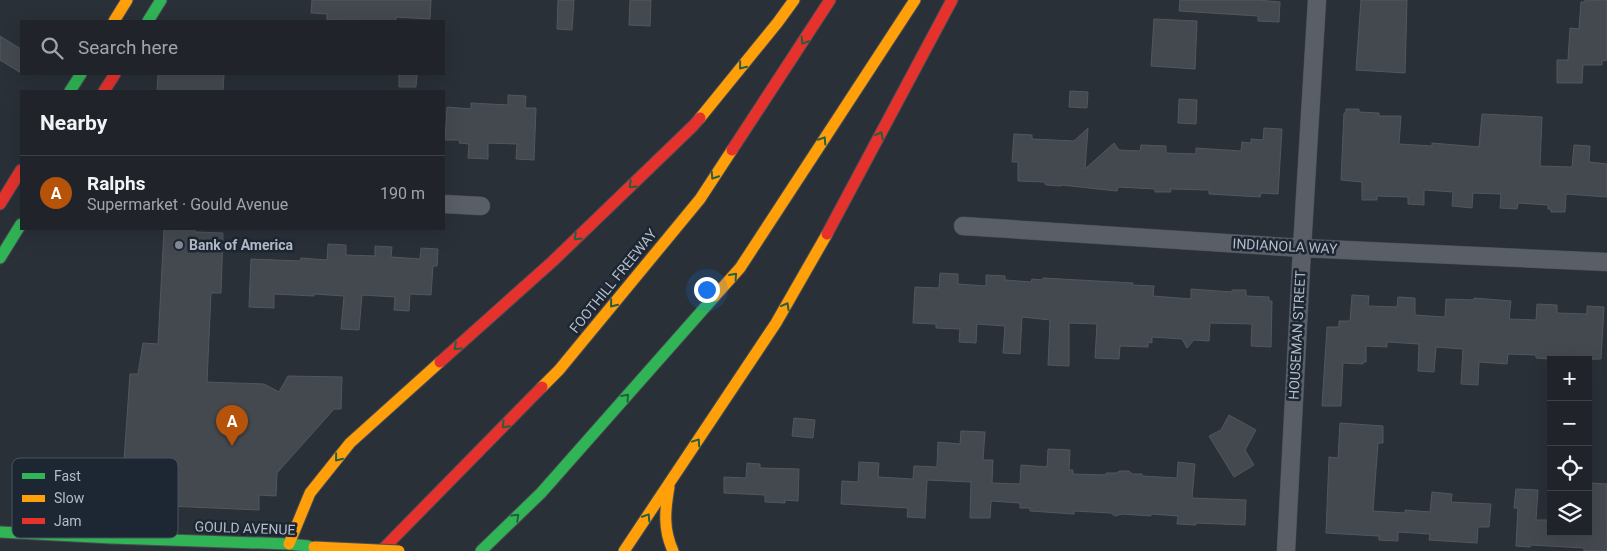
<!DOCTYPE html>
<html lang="en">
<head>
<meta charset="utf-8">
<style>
  body { margin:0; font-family:Roboto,sans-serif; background:#282c32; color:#f1f3f6 }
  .controls { position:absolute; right:15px; bottom:15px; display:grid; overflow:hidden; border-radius:0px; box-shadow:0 5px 20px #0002 }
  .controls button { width:45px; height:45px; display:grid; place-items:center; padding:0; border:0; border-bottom:1px solid #3d4147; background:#20242a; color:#f1f3f6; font:25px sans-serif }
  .you { position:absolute; left:706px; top:289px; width:18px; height:18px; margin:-12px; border:4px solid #fff; border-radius:50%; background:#1a73e8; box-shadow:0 0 0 8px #1a73e833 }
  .badge { display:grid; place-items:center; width:32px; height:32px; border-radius:50%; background:#b45309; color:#fff; font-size:16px; font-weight:700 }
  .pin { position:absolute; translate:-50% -41px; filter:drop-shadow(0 1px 2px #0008) }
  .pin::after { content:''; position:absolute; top:26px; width:18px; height:15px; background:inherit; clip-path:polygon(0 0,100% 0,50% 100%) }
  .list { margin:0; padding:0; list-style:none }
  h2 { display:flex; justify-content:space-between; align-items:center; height:65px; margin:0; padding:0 20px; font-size:21px }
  h2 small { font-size:16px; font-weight:400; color:#a2a4a8 }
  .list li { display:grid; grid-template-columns:32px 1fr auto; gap:15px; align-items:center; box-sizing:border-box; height:75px; padding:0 20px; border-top:1px solid #3d4147 }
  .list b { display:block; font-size:19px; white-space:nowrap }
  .list p { margin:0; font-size:16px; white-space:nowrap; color:#a2a4a8 }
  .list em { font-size:16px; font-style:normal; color:#a2a4a8 }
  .icon { flex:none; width:28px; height:28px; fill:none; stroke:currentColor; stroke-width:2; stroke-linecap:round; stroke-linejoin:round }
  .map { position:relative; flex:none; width:1607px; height:551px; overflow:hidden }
  .search { position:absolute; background:#20242a; box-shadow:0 5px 20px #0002; left:20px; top:20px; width:425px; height:55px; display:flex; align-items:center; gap:12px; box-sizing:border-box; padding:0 18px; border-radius:0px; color:#a2a4a8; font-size:19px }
  .panel { position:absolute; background:#20242a; box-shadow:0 5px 20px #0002; left:20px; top:90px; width:425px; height:140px; border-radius:0px }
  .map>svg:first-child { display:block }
</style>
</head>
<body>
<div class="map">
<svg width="1607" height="551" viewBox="0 0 1607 551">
  <rect width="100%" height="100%" fill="#2a3038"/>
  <g fill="#444950" stroke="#52575f">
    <path d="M312,0H431L430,19L396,17V21L327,20V14L311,13Z"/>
    <path d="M558,0H574L572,30L557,29Z"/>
    <path d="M630,0H651L650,26L629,25Z"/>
    <path d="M1180,0H1258L1280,2L1279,22L1258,21V16L1179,11Z"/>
    <path d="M1361,0H1407L1405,73L1356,70Z"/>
    <path d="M1585,0H1607V60L1602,61V65H1583L1582,83H1557V60H1568L1570,28L1579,29L1581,2H1585Z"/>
    <path d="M1154,19L1197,21L1195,69L1151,66Z"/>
    <path d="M0,36L21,49V73L0,60Z"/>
    <path d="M158,74H224L223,91H157Z"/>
    <path d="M399,74H417L416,87H399Z"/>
    <path d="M1070,91L1088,92L1087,108L1069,107Z"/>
    <path d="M508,95L526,96L525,108H536L534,160L516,159L517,144L488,143V159L468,158L469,144L459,143L460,140H445L447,107L471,109V103L508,105Z"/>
    <path d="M1179,99L1197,100L1196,124L1178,123Z"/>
    <path d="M1346,109H1359V112L1379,113V116H1401L1399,144L1432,146V143L1479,147L1482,114L1542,117L1540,166L1572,167L1574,145L1590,146L1589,162L1607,164V197L1566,194L1565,212H1551V209H1548V205L1518,203L1517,209L1500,208L1501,194L1473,193L1472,208L1452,206L1453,192L1424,190V205L1408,204V197L1377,196V200H1362V182L1341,180L1344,113H1346Z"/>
    <path d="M1088,128L1085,169L1114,143L1119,150L1140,151L1141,145L1166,146V153L1196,154V148L1241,151L1242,142L1251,143V139L1263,140L1264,128L1282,129L1278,194L1261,193L1260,197L1209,194V190L1173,189H1170L1171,192H1155V189L1118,187L1117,191L1061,185V186L1046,185L1044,182L1018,181V162H1012L1014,134L1032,135V139L1074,141Z"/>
    <path d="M164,229H195V232L223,233L221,293H211L207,382L264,384L279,392L288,376L342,377L341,409H334L277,473L276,496L259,495V510L121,504L130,374H138L143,343L158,344Z"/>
    <path d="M328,244L346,245V255L375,256V246L392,247L391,257L420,259L421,248L438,249L437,266H433L431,295L410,294L409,311L394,310L395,297L362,295L359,330L341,329L344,296L314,294V296L274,294V308L249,307L251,259L300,261L301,258L327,260Z"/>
    <path d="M940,273L958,274V284L986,286V275L1005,276V280L1031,282L1032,279L1043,280V278L1133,283L1132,285L1154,286L1153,296L1191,299V289L1232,292V290H1246V296L1269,297V301H1272L1271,347L1251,346L1252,324L1210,323L1209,341L1194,340L1187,348L1182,339L1152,337V343L1148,342V347L1120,346L1119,359L1095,358L1097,324L1069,323V366L1048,365L1050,320L1022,317L1020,354L1003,353L1005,326L977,324L976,343L959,342L960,329L936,328V324L913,323L915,287L939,288Z"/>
    <path d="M1352,295L1369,296L1368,306L1397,307L1398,297L1415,298V315L1445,317L1446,299L1474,300V298L1511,301L1509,319L1536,320L1537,304L1557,305V313L1587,314V306L1604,307L1601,359L1562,360L1536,358V355L1508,354L1507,364L1479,362L1478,385L1461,384L1463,349L1436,347L1434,372L1418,371L1419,344L1387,342V347L1366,346V362H1363V364L1343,363L1341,406H1322L1327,327H1339V321H1350Z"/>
    <path d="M1229,415L1256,430L1245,450L1254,465L1234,477L1209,436L1221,430Z"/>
    <path d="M794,418L815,420L813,438L792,436Z"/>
    <path d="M1340,423L1383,426V443H1378L1373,511L1405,513V510L1430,512L1432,492L1452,494L1451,502L1491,504L1489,527H1478L1477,543L1429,540L1430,534L1398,532V541L1379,540V536L1326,533L1329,457L1338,458Z"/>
    <path d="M961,431L985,432L983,460H993L992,483L1020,484L1021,465L1047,467L1048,449L1070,450L1069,470H1073V474L1106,475V473H1116L1120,471H1129L1132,474H1142V476L1177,478L1178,462L1195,464L1192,498L1246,500L1245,525L1196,523V525L1177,524L1178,516L1151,514V516L1122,514L1115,516L1111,513L1074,511V514L1030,511V508H1020V503L991,501L990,518H970L971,482L927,480L925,518L907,517L908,508L841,504L842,481L858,482L859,462L879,463L878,477L913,479L914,466L937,467L938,442L960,444Z"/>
    <path d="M747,463L760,464V468L799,469L798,501L785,500V503L765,502V495L724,493V477L746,478Z"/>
    <path d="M1590,483L1607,484V551H1584V548L1531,545L1530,547L1516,546L1518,508H1514L1516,489L1538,490L1536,520H1551V532H1588Z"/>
  </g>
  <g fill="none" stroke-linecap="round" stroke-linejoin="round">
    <defs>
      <g id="street">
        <path d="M444,204L481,206"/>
        <path d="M963,226L1302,248L1607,262"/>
        <path d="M1286,551L1302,248L1317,0"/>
      </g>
      <g id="fast">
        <path d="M148,21L161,0"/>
        <path d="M70,91L81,74"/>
        <path d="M0,258L21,224"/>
        <path d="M0,532L112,538L289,544L308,546"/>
        <path d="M481,551L541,493L715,296"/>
      </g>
      <g id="slow">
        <path d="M114,21L127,0"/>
        <path d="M700,118L778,22L794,0"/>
        <path d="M715,296L740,268L915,0"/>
        <path d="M542,387L559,370L700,199L732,150"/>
        <path d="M669,487C665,510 663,529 673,551"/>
        <path d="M289,544L310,493L350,443L440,362"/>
        <path d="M624,551L776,323L827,234"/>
      </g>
      <g id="jam">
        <path d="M104,91L115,74"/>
        <path d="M732,150L830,0"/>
        <path d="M0,204L21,170"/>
        <path d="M827,234L952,0"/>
        <path d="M440,362L553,261L693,126L700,118"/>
        <path d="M381,551L542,387"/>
      </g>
    </defs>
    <use href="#street" stroke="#484c53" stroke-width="19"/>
    <use href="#fast" stroke="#484c53" stroke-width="13"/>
    <use href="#slow" stroke="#484c53" stroke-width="13"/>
    <use href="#jam" stroke="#484c53" stroke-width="13"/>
    <use href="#street" stroke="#5a5e66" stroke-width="18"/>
    <use href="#fast" stroke="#30b455" stroke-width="11"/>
    <use href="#slow" stroke="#ff9f0a" stroke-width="11"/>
    <use href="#jam" stroke="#e5322d" stroke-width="11"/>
    <defs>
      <path id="slow-bridge" d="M314,547L399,551"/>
    </defs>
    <use href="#slow-bridge" stroke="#484c53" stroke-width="13" stroke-linecap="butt"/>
    <use href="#slow-bridge" stroke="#ff9f0a" stroke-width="11"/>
  </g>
  <defs><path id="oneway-chevron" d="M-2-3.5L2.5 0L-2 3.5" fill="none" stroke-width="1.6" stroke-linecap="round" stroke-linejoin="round" transform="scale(1.25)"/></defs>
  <g stroke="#255f41">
    <use href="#oneway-chevron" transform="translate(804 41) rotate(123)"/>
    <use href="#oneway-chevron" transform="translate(742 66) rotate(129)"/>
    <use href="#oneway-chevron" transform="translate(880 135) rotate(-62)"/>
    <use href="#oneway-chevron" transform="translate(823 140) rotate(-57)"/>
    <use href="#oneway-chevron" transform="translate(714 176) rotate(123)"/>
    <use href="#oneway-chevron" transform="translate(632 185) rotate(136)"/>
    <use href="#oneway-chevron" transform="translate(577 237) rotate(136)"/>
    <use href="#oneway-chevron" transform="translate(734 276) rotate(-48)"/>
    <use href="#oneway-chevron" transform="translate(613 304) rotate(129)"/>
    <use href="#oneway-chevron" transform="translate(786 306) rotate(-61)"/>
    <use href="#oneway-chevron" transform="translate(457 347) rotate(138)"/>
    <use href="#oneway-chevron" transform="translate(626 397) rotate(-48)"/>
    <use href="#oneway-chevron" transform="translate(505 425) rotate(134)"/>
    <use href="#oneway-chevron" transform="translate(697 442) rotate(-56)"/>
    <use href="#oneway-chevron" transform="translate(338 458) rotate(129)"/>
    <use href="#oneway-chevron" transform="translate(516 517) rotate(-44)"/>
    <use href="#oneway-chevron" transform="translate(647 517) rotate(-57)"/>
  </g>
  <circle fill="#848b96" stroke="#1d2633" stroke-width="2" cx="179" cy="245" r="5"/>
  <g text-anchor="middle" stroke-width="5" stroke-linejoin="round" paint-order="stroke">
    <g font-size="14" font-weight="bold" fill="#b4bcc9" stroke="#1d2633" text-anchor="start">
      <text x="189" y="250">Bank of America</text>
    </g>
    <g font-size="14" fill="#b4bcc9" stroke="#1d2633">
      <text transform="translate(1285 246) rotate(3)" y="5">INDIANOLA WAY</text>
      <text transform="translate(613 281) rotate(-51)" y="5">FOOTHILL FREEWAY</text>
      <text transform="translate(1297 335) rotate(-87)" y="5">HOUSEMAN STREET</text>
      <text transform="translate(245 528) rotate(2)" y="5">GOULD AVENUE</text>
    </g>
  </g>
  <rect x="12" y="458" width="166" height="80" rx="8" fill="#1d2633" stroke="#4a5360" stroke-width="1"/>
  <rect x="22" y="473" width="23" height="6" fill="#30b455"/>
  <rect x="22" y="495" width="23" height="7" fill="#ff9f0a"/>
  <rect x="22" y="518" width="23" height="6" fill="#e5322d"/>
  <g font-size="14" fill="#b4bcc9">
    <text x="54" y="481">Fast</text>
    <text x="54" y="503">Slow</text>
    <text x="54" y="526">Jam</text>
  </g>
</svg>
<div class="controls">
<button>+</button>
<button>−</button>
<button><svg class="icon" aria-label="locate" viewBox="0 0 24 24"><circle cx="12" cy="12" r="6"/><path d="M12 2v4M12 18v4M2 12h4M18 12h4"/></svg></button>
<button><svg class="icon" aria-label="layers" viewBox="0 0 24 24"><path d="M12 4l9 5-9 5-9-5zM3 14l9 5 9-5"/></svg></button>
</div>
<div class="you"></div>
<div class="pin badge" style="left:232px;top:446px">A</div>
<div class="search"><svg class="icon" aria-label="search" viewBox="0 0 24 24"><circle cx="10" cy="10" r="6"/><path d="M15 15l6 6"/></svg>Search here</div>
<section class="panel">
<h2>Nearby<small></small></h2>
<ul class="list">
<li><span class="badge">A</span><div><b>Ralphs</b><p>Supermarket · Gould Avenue</p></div><em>190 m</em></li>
</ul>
</section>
</div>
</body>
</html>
